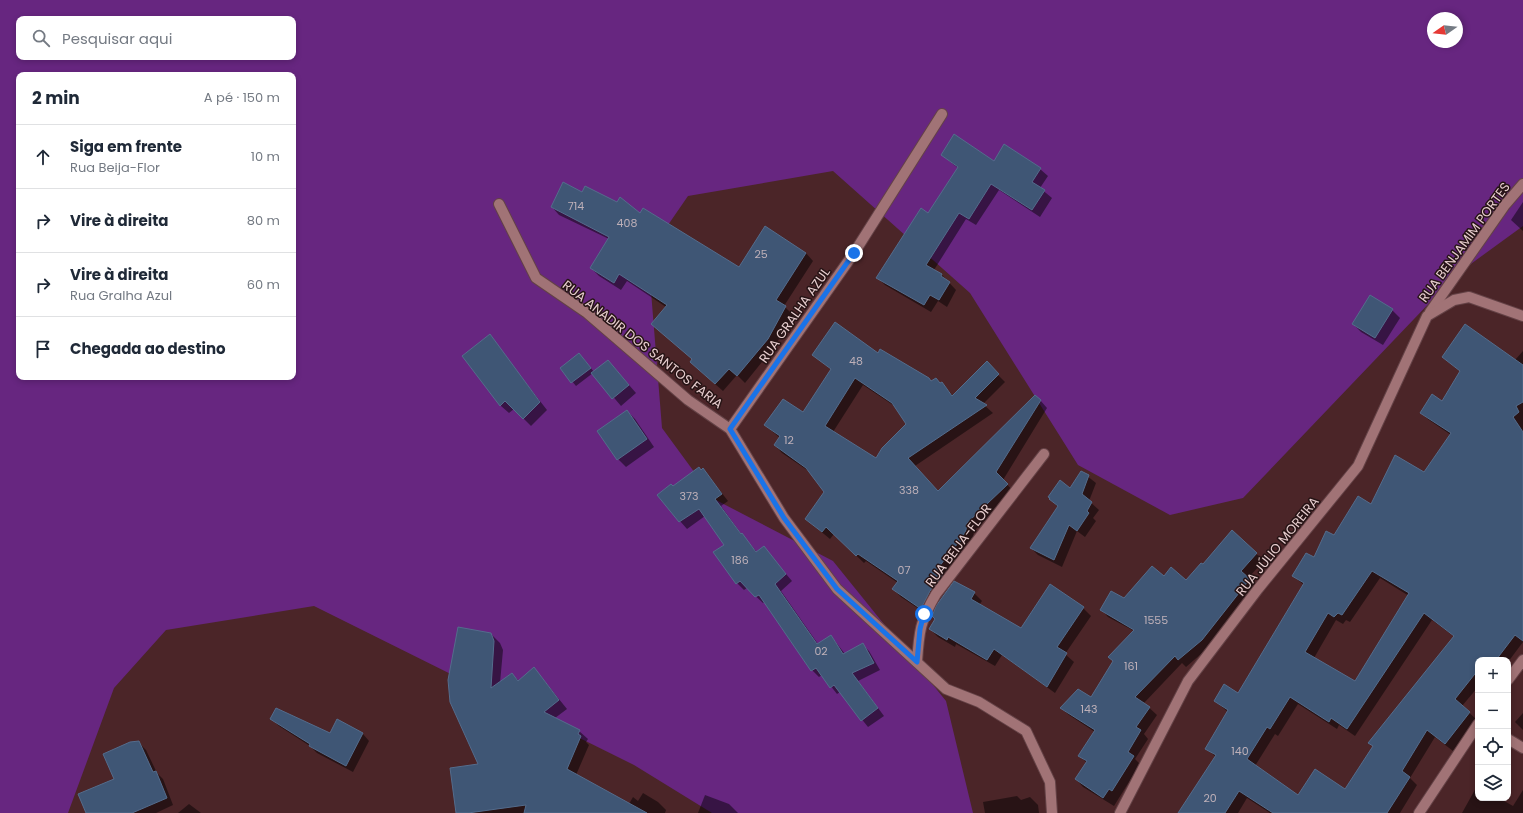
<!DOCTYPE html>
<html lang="pt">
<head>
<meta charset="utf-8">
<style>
  body { margin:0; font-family:Poppins,sans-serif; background:#f2f2f3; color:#1f2937 }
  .controls { position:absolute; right:12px; bottom:12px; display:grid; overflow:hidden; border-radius:8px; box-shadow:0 2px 6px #0003 }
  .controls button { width:36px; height:36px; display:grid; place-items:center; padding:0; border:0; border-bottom:1px solid #e0e1e3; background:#fff; color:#1f2937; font:20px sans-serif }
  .compass { position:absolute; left:1427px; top:12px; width:36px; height:36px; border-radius:50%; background:#fff; box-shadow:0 2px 6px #0003; rotate:256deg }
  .stop { position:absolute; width:12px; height:12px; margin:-9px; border:3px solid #1a73e8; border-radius:50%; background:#fff }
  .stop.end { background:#1a73e8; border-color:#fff; box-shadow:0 1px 4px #0008 }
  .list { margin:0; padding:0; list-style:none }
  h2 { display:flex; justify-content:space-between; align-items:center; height:52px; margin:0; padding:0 16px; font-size:17px }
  h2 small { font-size:13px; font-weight:400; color:#747a83 }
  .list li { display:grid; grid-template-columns:26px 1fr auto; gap:12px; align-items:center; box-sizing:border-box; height:64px; padding:0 16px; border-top:1px solid #e0e1e3 }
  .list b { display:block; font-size:15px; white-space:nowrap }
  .list p { margin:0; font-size:13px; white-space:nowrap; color:#747a83 }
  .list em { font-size:13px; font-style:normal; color:#747a83 }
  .icon { flex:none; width:22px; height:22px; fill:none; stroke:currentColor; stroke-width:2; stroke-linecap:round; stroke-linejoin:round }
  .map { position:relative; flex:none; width:1523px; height:813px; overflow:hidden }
  .search { position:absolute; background:#fff; box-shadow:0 2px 6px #0003; left:16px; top:16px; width:280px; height:44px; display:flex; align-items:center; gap:10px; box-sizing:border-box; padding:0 14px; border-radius:8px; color:#747a83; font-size:15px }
  .panel { position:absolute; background:#fff; box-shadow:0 2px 6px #0003; left:16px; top:72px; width:280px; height:308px; border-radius:8px }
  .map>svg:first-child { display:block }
</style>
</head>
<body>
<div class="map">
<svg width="1523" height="813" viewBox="0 0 1523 813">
  <rect width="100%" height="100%" fill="#4b2528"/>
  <path fill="#672680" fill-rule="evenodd" d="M0,0H1523V226L1457,274L1243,498L1170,515L1078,465L970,293L833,171L688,196L648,254L662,428L714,499L833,561L946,701L973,813H712L634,765L314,606L166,630L114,688L68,813H0ZM1433,18H1457V42H1433ZM19,19H293V57H19ZM19,75H293V377H19Z"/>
  <g fill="#0007" fill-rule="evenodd">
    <path d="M942,155L1040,169L1048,176L1040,188L1052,198L1040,217L999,190L976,225L966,219L934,270L942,275L956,290L947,307L938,301L931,312L885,285L878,278L929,214L959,169Z"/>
    <path d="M583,193L640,214L739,268L806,253L813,261L784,306L793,315L775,346L745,383L737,375L723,391L699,370L666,307L627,281L621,290L599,276L591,268L609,239L559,215L552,207Z"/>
    <path d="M1523,202V231L1511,220Z"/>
    <path d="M1392,310L1400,318L1383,345L1361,332L1353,324Z"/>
    <path d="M489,336L547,410L531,426L514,409L509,413L501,406L463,356Z"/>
    <path d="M1523,351V642L1508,662V660H1478V687L1462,706L1477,720L1453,751L1435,737L1410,778L1417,785L1400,813H1270L1247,798L1238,813H1187L1216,757L1206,748L1228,712L1215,701L1239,694L1304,585L1293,576L1371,505L1425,473L1451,435L1429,420L1421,413L1442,402L1461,372L1443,357L1515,360ZM1380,578L1409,596L1355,683L1314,658L1336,620L1343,624L1346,620L1350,622ZM1432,620L1455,637L1369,743L1374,747L1345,791L1298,796L1255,766L1275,734L1278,736L1298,704L1337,729L1339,725L1355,736Z"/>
    <path d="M813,355H878L932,382L942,383L953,396L986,363L1005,382L983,404L993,413L915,466L939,492L1040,400L1047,408L1003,480L1014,492L974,531L973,538L928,615L901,597L893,589L898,583L866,561L864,563L834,534L830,539L806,519L826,492L810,472L782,453L775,445L780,438L765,425L804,413L832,370ZM863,385L896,407L908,424L876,459L833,432Z"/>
    <path d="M583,358L594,372L608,361L636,393L621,406L593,373L576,386L561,368Z"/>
    <path d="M627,411L635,419L654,447L626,467L618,459L598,431Z"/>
    <path d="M703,469L728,501L721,506L742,535L757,552L764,548L792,581L781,591L818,644L831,636L845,654L862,644L869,651L880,670L858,681L884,716L868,727L840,692L837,694L822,675L819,677L812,670L765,602L763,603L747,588L744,590L737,583L725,545L705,516L687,529L658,496Z"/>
    <path d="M1082,472L1096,483L1089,501L1099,510L1093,518L1096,521L1085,537L1077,531L1062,567L1038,555L1031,548L1058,507L1050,499L1070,489Z"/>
    <path d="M1232,532L1264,561L1248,578L1257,587L1209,647L1186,667L1182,663L1144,703L1157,715L1144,734L1148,739L1135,759L1140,764L1114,806L1083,787L1076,779L1087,763L1080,756L1095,732L1069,715L1061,708L1091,699L1134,631L1108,617L1101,609L1124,600L1164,577L1186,581L1203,566Z"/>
    <path d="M974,593L982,601L979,605L1021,630L1083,608L1091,616L1065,654L1074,662L1055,693L1002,655L995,666L956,644L955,647L938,637L930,629Z"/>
    <path d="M491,634L500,643L503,650L500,683L512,674L519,681L534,668L567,709L555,718L579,731L588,739L586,742L589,745L576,775L629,804L633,797L638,801L643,793L658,802L666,810L665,813H457L480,765Z"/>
    <path d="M1523,713V730L1515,722Z"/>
    <path d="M272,719L330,734H363L369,741L353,772L317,753L310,746L279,726Z"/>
    <path d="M138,742L146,750L157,773L163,779L173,805L156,813H90L115,779Z"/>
    <path d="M1477,786L1478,798H1499L1513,806L1523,790V813H1462Z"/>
    <path d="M705,795L729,804L738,813H698Z"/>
    <path d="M1017,796L1021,800L1030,797L1038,805L1039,813H985L983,802Z"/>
    <path d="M189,804L201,813H178Z"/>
  </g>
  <g fill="#3f5675" stroke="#546c8c" fill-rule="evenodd">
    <path d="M954,134L994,161L1004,144L1041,168L1032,182L1045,190L1032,210L991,184L969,219L959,213L926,265L942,274L941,276L950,282L939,300L930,295L924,305L876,278L921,208L928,213L958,167L941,155Z"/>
    <path d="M563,182L582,192L585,186L617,202L620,197L640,213L643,208L739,267L765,226L806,253L776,300L786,306L768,339L737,376L729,369L715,384L690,362L692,359L651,324L667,305L619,274L614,283L590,268L609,237L551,207Z"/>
    <path d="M1370,295L1393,309L1375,338L1352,324Z"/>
    <path d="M835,322L878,353L880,349L929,378L931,381L936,378L940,383L942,382L952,396L987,361L999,374L975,398L987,405L908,458L938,491L1035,395L1041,400L996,472L1008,484L967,523L966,530L961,541L952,549L937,570L943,574L930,591L921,609L892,589L898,581L858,554L856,556L826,527L822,532L805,519L824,492L806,468L774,445L780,436L764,425L783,399L803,412L831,369L812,355ZM855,378L892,403L906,424L882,448L876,458L825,426Z"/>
    <path d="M1465,324L1523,365V402L1516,406L1519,412L1513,417L1523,432V641L1515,635L1496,660H1478V670L1455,699L1470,712L1445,744L1427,730L1402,771L1410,777L1387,813H1273L1239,791L1225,813H1178L1216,755L1205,749L1228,710L1214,701L1224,684L1238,693L1304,583L1292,576L1306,553L1314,557L1326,531L1334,535L1358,496L1371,504L1395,455L1424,472L1451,433L1420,413L1432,394L1442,401L1460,371L1442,357ZM1372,571L1409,593L1355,681L1305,652L1328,613L1334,617L1338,613L1342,615ZM1424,613L1454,636L1368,743L1373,746L1345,789L1315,769L1298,795L1247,759L1267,727L1270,729L1290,697L1329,722L1331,718L1347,729Z"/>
    <path d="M490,334L540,402L523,419L505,401L500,406L462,356Z"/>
    <path d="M579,353L591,368L571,383L560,368Z"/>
    <path d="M608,360L629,385L612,399L591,373Z"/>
    <path d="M627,410L647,439L617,460L597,431Z"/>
    <path d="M699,467L701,470L703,468L722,494L715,499L741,534L742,533L756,552L764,546L786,574L775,584L817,644L831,635L843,654L863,643L874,663L852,673L878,708L861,721L834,685L830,688L816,668L811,671L759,595L755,597L740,581L736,584L713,552L724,545L699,509L679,522L657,495L671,484L673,486Z"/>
    <path d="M1081,471L1089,475L1082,494L1092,502L1087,511L1089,513L1077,531L1069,525L1054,560L1030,548L1058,506L1049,499L1050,498L1048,497L1060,480L1070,488Z"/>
    <path d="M1232,530L1257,553L1241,571L1250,579L1202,640L1178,660L1175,656L1135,697L1150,707L1136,727L1141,730L1128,752L1134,756L1112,791L1109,789L1103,798L1075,779L1087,761L1078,756L1095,730L1060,708L1078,689L1091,697L1113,661L1108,657L1134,630L1100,610L1111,591L1124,598L1152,566L1164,576L1171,567L1186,580L1201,563L1203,564Z"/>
    <path d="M954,581L975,592L971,599L1021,628L1050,584L1084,607L1057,647L1067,653L1047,687L994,649L987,660L948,637L947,640L929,629L935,619L932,616L936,606Z"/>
    <path d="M458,627L491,633L494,641L491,688L512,673L518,681L534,667L559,700L544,712L580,730L578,734L581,736L567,769L647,813H524L526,805L468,813H456L450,768L478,764L450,702L448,680Z"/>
    <path d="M276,708L330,733L337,719L363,733L346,766L309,746L310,744L270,719Z"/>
    <path d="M139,741L153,772L156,771L167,798L132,813H86L78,794L114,779L103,754L130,742Z"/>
  </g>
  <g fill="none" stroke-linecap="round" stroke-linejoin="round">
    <defs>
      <g id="minor">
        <path d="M499,204L536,278L587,313L688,400L730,429L784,518L837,589L946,689L979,702L1026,731L1050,782L1052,813"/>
        <path d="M1430,312L1505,205L1523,184"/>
        <path d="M730,429L854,253L942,114"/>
        <path d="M917,662C919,632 920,621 936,594L1044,454"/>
        <path d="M1508,680L1523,660"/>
        <path d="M1508,739L1523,748"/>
        <path d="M1120,813L1188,681L1258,589L1358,466L1427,316L1454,300L1469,297L1523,316"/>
        <path d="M1419,813L1478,724"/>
      </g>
    </defs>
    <use href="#minor" stroke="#644246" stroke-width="12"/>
    <use href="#minor" stroke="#a17376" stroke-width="10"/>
  </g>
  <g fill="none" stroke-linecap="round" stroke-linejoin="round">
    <path stroke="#1a73e8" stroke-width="5" d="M854,253L730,429L784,518L837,589L917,662L920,629L924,614"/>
  </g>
  <g text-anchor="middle" stroke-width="3" stroke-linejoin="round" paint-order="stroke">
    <g font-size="11" fill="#beb0b8">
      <text x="576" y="210">714</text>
      <text x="627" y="227">408</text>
      <text x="761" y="258">25</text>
      <text x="856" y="365">48</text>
      <text x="789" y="444">12</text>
      <text x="909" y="494">338</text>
      <text x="689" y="500">373</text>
      <text x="740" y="564">186</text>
      <text x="904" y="574">07</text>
      <text x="1156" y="624">1555</text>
      <text x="821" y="655">02</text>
      <text x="1131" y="670">161</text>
      <text x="1089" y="713">143</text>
      <text x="1240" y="755">140</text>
      <text x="1210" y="802">20</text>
    </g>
    <g font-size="13" fill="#e8cecf" stroke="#261415">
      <text transform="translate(1464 242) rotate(-54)" y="5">RUA BENJAMIM PORTES</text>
      <text transform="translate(794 315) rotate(-55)" y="5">RUA GRALHA AZUL</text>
      <text transform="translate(643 344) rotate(38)" y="5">RUA ANADIR DOS SANTOS FARIA</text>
      <text transform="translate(958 545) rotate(-53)" y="5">RUA BEIJA-FLOR</text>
      <text transform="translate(1277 546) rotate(-51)" y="5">RUA JÚLIO MOREIRA</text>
    </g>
  </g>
</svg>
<div class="controls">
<button>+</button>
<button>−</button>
<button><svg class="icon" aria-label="locate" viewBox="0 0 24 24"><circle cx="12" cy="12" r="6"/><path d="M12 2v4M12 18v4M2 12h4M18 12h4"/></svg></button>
<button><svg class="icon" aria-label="layers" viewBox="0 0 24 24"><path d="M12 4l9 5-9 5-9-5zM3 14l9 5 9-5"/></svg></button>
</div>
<svg class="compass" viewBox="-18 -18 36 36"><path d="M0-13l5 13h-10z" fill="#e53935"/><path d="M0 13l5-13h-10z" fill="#747a83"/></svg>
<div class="stop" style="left:924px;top:614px"></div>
<div class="stop end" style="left:854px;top:253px"></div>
<div class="search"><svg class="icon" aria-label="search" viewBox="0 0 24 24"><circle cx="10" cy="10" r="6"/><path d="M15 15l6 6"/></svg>Pesquisar aqui</div>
<section class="panel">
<h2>2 min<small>A pé · 150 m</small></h2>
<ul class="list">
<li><svg class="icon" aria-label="ahead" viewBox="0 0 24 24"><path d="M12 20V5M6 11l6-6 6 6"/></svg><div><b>Siga em frente</b><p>Rua Beija-Flor</p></div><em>10 m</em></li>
<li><svg class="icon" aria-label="right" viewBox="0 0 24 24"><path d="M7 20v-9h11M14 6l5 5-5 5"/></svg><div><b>Vire à direita</b></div><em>80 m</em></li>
<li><svg class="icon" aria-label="right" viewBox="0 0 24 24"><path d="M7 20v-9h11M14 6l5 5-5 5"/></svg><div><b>Vire à direita</b><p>Rua Gralha Azul</p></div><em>60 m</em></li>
<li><svg class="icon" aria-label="arrive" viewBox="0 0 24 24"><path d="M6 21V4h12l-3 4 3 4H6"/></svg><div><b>Chegada ao destino</b></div></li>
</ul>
</section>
</div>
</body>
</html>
